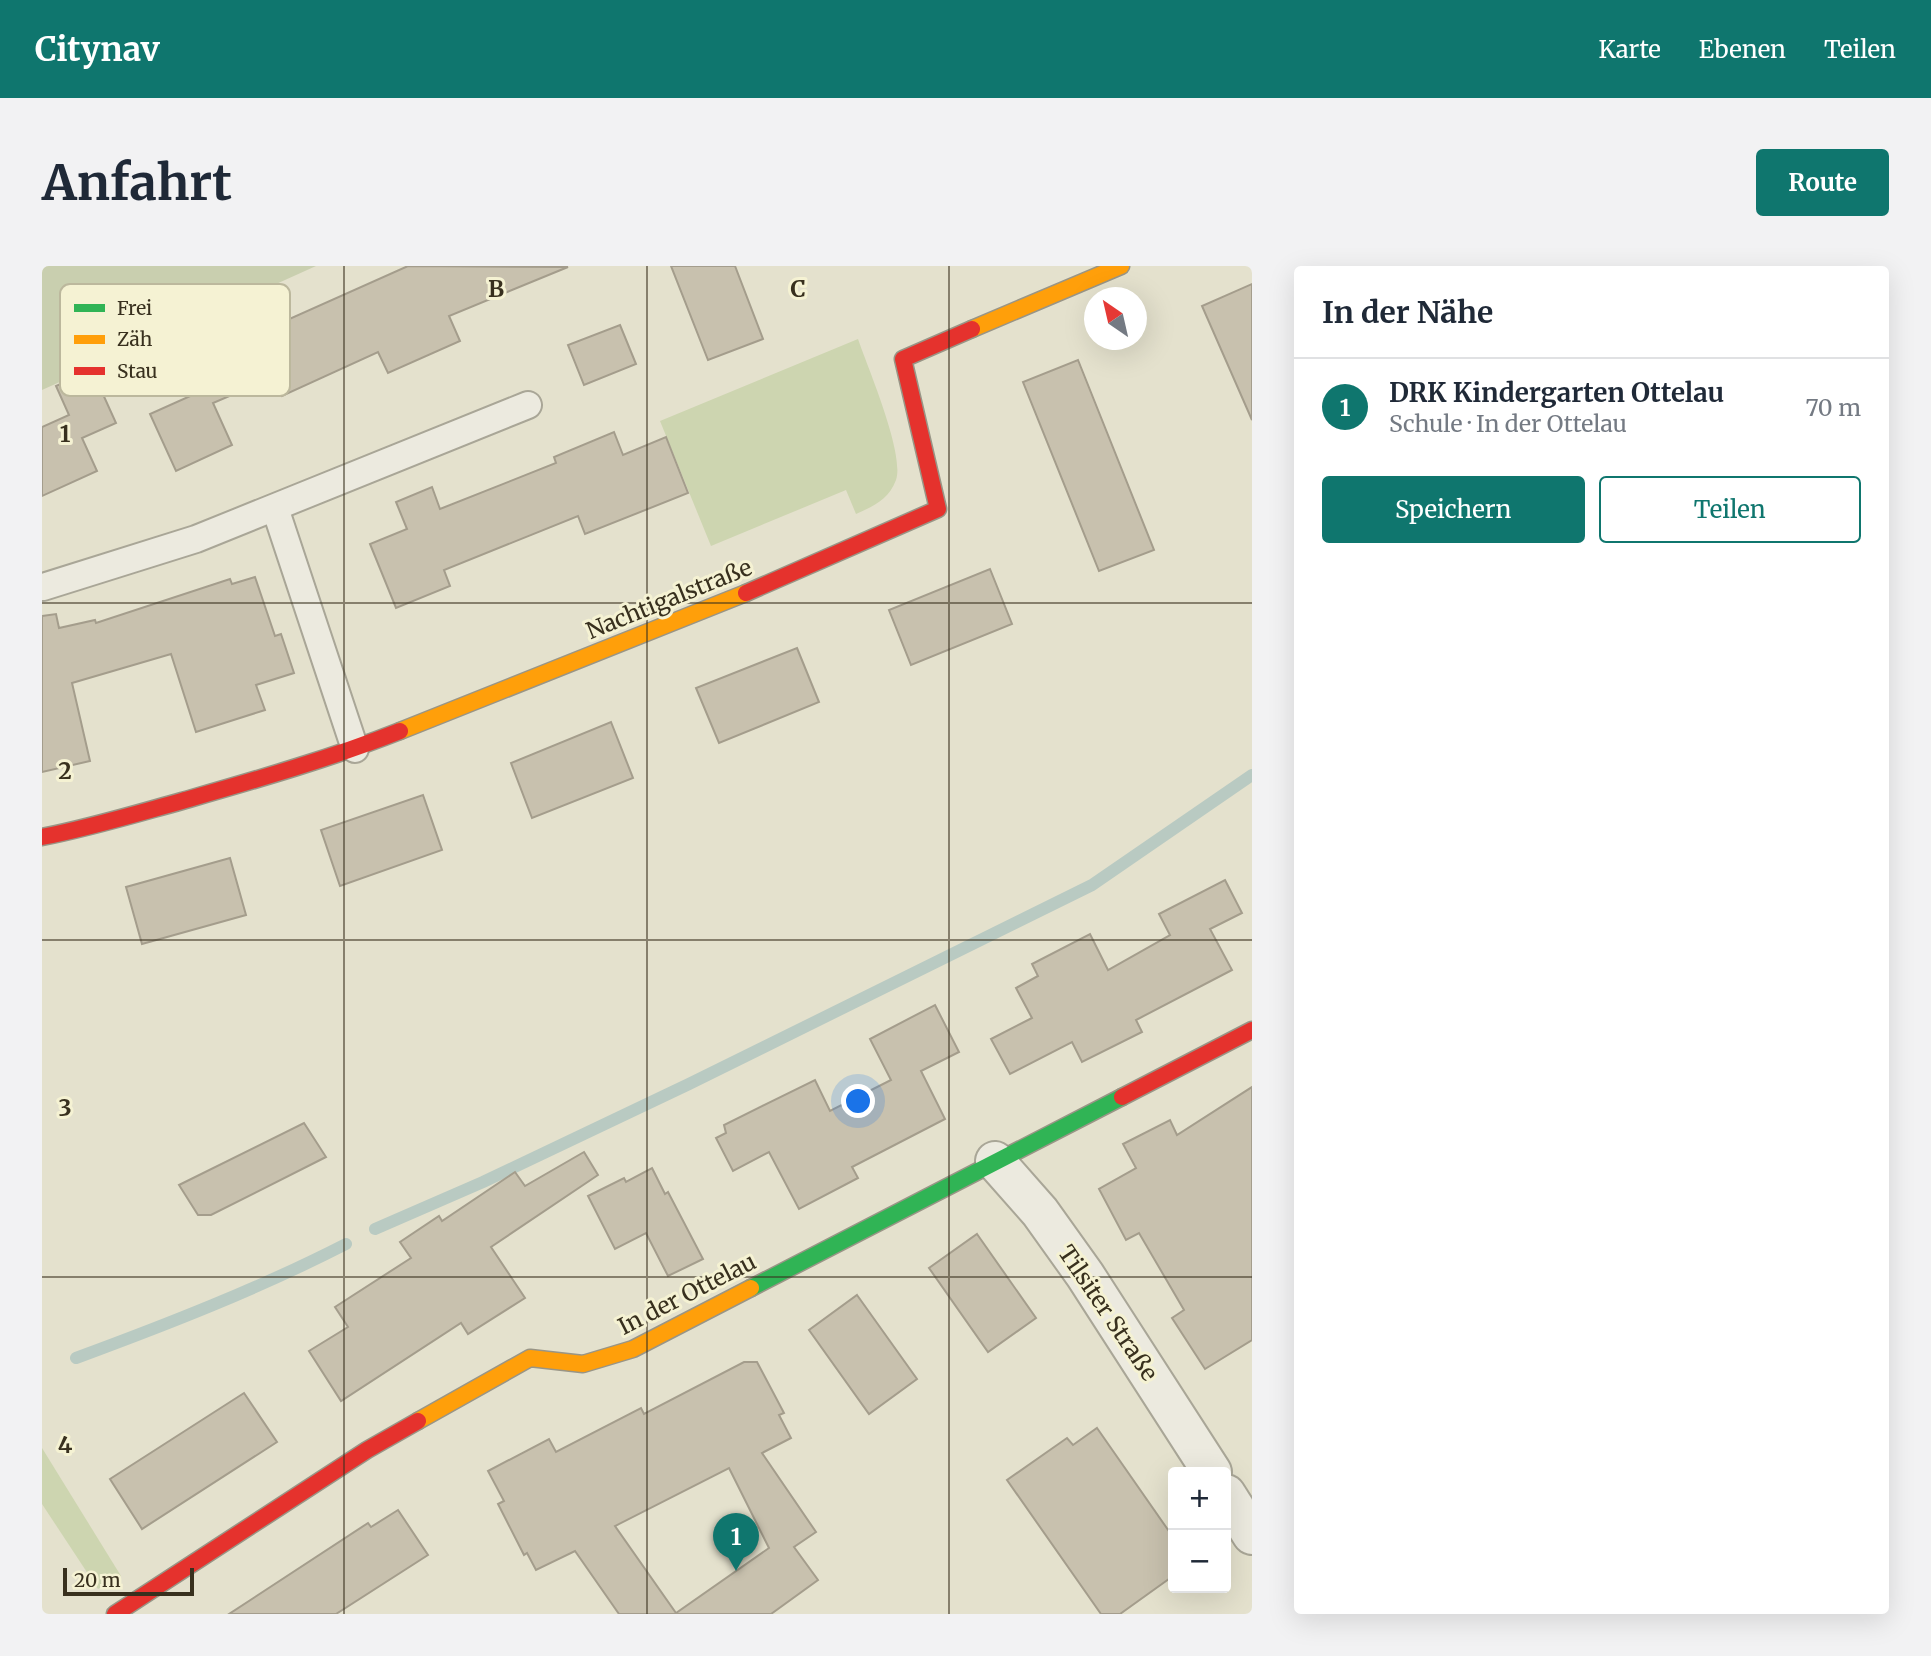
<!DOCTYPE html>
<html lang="de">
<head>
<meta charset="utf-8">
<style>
  body { margin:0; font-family:Merriweather,serif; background:#f2f2f3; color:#1f2937 }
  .controls { position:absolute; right:21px; bottom:21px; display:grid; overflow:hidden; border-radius:7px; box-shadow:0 7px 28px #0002 }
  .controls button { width:63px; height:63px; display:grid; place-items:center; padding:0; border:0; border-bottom:2px solid #e0e1e3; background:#fff; color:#1f2937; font:35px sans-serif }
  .compass { position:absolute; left:1042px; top:21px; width:63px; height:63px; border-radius:50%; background:#fff; box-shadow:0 7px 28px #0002; rotate:326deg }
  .scale { position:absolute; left:21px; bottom:18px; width:131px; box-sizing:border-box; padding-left:7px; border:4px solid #38301e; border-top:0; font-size:19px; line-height:24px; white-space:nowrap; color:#38301e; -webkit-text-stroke:5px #f5f2d3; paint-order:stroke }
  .you { position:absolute; left:817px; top:836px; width:24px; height:24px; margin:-18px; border:5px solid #fff; border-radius:50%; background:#1a73e8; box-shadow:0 0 0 10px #1a73e833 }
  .badge { display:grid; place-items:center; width:46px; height:46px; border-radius:50%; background:#0f766e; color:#fff; font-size:23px; font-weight:700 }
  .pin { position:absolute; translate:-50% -58px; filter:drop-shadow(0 2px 4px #0008) }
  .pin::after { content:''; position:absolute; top:37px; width:24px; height:21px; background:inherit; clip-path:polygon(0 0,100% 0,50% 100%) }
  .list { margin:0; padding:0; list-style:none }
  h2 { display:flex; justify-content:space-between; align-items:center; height:91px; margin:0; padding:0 28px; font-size:30px }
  h2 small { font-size:23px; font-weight:400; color:#747a83 }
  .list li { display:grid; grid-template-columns:46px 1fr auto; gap:21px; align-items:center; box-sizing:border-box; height:98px; padding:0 28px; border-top:2px solid #e0e1e3 }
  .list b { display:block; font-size:26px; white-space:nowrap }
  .list p { margin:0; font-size:23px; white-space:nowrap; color:#747a83 }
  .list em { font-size:23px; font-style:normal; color:#747a83 }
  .actions { display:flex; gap:14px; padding:21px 28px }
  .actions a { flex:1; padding:16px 0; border:2px solid #0f766e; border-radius:7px; text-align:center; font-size:24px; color:#0f766e }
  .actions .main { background:#0f766e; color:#fff }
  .map { position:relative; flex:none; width:1210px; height:1348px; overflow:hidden; border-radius:7px }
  header { display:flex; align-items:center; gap:42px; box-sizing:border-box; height:98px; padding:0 35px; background:#0f766e; color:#fff }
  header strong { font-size:33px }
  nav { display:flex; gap:38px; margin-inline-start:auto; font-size:24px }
  .intro { display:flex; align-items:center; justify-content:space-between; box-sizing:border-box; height:168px; padding:0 42px }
  h1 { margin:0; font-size:49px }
  .button { padding:18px 32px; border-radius:7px; background:#0f766e; color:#fff; font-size:24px; font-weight:700 }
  main { display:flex; gap:42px; padding:0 42px }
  aside { flex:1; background:#fff; border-radius:7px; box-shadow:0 7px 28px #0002 }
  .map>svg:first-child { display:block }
</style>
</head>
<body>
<header>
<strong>Citynav</strong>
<nav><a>Karte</a><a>Ebenen</a><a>Teilen</a></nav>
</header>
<div class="intro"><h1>Anfahrt</h1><a class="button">Route</a></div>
<main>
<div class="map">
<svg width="1210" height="1348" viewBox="0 0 1210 1348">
  <rect width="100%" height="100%" fill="#e4e1cd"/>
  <g fill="#cdd5b0">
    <path d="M816,73C826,102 863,188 854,214C847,233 832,240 814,248L804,224L669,280L618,155Z"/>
    <path d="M0,1182L79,1310L56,1323L0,1238Z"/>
  </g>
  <path fill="#c9cfaf" d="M0,0H274L0,124Z"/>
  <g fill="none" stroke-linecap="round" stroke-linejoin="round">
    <g stroke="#b9cac2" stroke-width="12">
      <path d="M333,963L441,916L647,818L1050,619L1210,509"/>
      <path d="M34,1092C126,1058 216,1023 304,978"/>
    </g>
  </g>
  <g fill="#c8c1ae" stroke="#a49d8c" stroke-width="2" fill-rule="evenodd">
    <path d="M366,0L526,1L407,50L418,75L346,107L336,86L240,130L232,111L171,137L190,179L134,205L108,148L164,123L147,84L173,72L164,52L199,36L214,68Z"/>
    <path d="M629,0H693L721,73L666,94Z"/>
    <path d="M1210,18V154L1160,40Z"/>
    <path d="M578,59L594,98L542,119L526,79Z"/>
    <path d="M1036,94L1112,284L1057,305L981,116Z"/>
    <path d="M50,104L74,157L40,172L55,205L0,230V161L27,149L14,120Z"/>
    <path d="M572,166L581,189L624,171L646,227L543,268L536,250L402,304L408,320L354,342L328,278L365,263L354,236L390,221L398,243L514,197L512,191Z"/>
    <path d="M948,303L970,358L869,399L847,344Z"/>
    <path d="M213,311L233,370L239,368L252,407L214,419L223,444L154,466L129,388L30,417L48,495L0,506V350L14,348L17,362L53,354L54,357L188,313L190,318Z"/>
    <path d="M755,382L777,436L677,477L654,422Z"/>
    <path d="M569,456L591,512L490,552L469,497Z"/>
    <path d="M381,529L400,584L298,620L279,564Z"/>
    <path d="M188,592L204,649L100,678L84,621Z"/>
    <path d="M1183,614L1200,647L1168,663L1190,704L1094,754L1100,766L1040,796L1030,776L968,808L949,773L990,752L974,722L996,710L990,698L1048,668L1066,704L1128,669L1117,648Z"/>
    <path d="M893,739L917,786L879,805L903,853L810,901L816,912L757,943L727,886L691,905L674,872L684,867L682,859L773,814L788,845L849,814L828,773Z"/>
    <path d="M1210,821V1074L1163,1103L1130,1052L1142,1044L1097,967L1084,974L1057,923L1094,902L1081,878L1128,854L1135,869Z"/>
    <path d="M262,857L284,891L169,949H156L137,919Z"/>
    <path d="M542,886L556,909L449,981L483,1032L426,1068L419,1057L299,1135L267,1085L306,1061L293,1041L369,992L358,976L397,950L400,955L473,906L483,920Z"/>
    <path d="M610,902L623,928L626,926L661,993L626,1010L604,967L573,983L546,930L582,912L584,916Z"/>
    <path d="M935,968L994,1052L946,1086L887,1002Z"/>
    <path d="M815,1029L875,1113L827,1148L767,1064Z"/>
    <path d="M702,1096H715L742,1147L737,1149L749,1172L720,1187L774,1266L752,1281L776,1314L729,1348H577L533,1285L494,1304L485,1287L482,1289L456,1238L462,1235L446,1205L507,1173L514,1186L599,1142L602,1148ZM687,1202L727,1282L634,1347L573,1260Z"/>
    <path d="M202,1127L235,1176L100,1263L68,1213Z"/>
    <path d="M1055,1162L1131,1271V1310L1078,1348H1059L965,1214L1025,1172L1031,1179Z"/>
    <path d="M356,1244L386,1289L294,1348H187L326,1257L329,1261Z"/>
  </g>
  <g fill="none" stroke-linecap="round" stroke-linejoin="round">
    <defs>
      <g id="lane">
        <path d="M233,242L313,483"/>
        <path d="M1,321L154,273L486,139"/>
      </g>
      <g id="street">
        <path d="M953,895L998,946L1043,1009L1170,1206"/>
        <path d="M1184,1228L1210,1269"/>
      </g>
      <path id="fast" d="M709,1022L1080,831"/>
      <g id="slow">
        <path d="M930,63L1079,0"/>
        <path d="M358,465L704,327"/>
        <path d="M376,1155L488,1092L541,1098L591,1083L709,1022"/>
      </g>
      <g id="jam">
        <path d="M704,327L896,243L861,93L930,63"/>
        <path d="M0,571C47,562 93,548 140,535C213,514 287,493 358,465"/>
        <path d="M1080,831L1210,764"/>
        <path d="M73,1348L325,1184L376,1155"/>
      </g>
    </defs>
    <use href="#lane" stroke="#a9a697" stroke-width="30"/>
    <use href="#street" stroke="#a9a697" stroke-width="42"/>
    <use href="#fast" stroke="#999586" stroke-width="19"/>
    <use href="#slow" stroke="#999586" stroke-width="19"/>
    <use href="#jam" stroke="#999586" stroke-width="19"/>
    <use href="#lane" stroke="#eceadf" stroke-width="26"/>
    <use href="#street" stroke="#eceadf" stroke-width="38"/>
    <use href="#fast" stroke="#30b455" stroke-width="16"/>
    <use href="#slow" stroke="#ff9f0a" stroke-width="16"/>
    <use href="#jam" stroke="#e5322d" stroke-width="16"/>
  </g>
  <path fill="none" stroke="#38301e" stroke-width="2" stroke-opacity="0.55" d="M302,0V1348M605,0V1348M907,0V1348M0,337H1210M0,674H1210M0,1011H1210"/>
  <g text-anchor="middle" stroke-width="6" stroke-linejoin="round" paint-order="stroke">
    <g font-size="23" fill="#38301e" stroke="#f5f2d3">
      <text transform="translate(627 333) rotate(-22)" y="8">Nachtigalstraße</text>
      <text transform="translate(645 1028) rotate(-27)" y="8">In der Ottelau</text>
      <text transform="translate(1066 1047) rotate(56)" y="8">Tilsiter Straße</text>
    </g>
  </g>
  <rect x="18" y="18" width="230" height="112" rx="10" fill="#f5f2d3" stroke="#bcb89d" stroke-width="2"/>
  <rect x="32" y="38" width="31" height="8" fill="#30b455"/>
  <rect x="32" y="69" width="31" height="9" fill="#ff9f0a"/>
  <rect x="32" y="101" width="31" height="8" fill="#e5322d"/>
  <g font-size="19" fill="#38301e">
    <text x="75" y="49">Frei</text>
    <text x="75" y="80">Zäh</text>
    <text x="75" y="112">Stau</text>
  </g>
  <g font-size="23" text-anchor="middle" font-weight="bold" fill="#38301e" stroke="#f5f2d3" stroke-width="6" stroke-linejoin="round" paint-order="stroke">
    <text x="454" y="31">B</text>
    <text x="756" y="31">C</text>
    <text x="23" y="176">1</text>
    <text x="23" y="513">2</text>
    <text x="23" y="850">3</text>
    <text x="23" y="1187">4</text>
  </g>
</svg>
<div class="controls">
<button>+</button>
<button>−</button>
</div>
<svg class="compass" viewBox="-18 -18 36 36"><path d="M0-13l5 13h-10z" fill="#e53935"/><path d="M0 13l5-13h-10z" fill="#747a83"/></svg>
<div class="scale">20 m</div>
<div class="you"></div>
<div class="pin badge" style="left:694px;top:1305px">1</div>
</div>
<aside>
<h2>In der Nähe<small></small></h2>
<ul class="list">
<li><span class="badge">1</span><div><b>DRK Kindergarten Ottelau</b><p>Schule · In der Ottelau</p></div><em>70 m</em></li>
</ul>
<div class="actions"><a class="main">Speichern</a><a>Teilen</a></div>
</aside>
</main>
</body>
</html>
